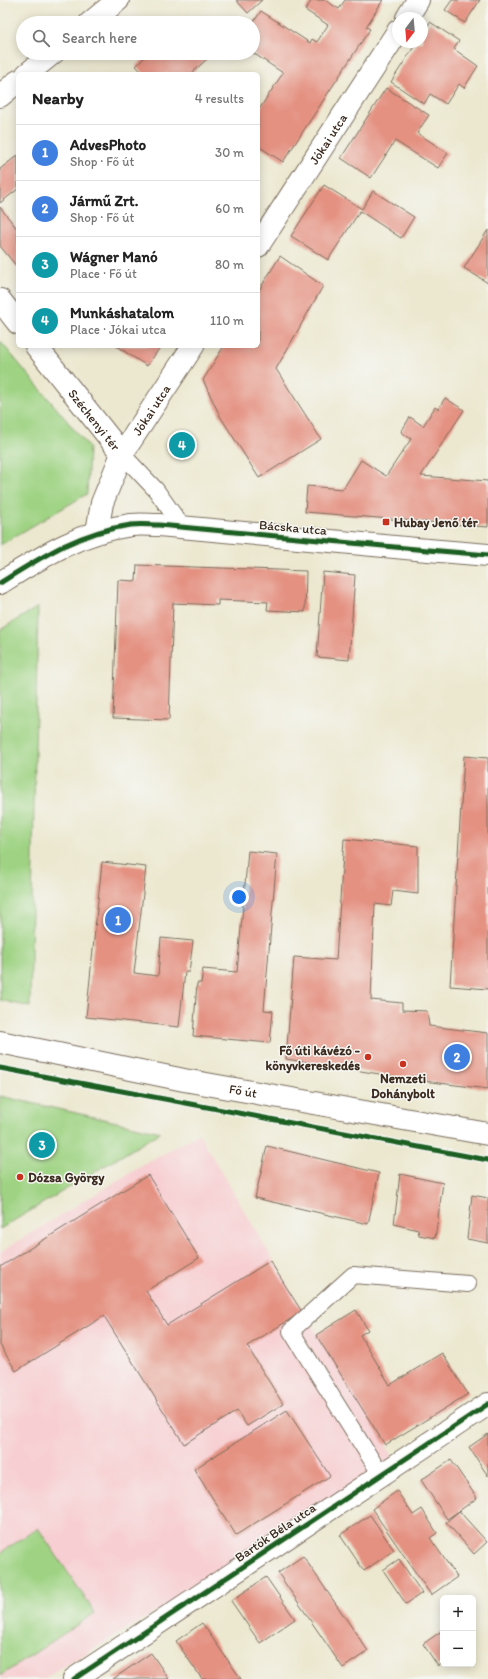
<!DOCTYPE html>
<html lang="en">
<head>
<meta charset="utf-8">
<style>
  body { margin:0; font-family:Itim,sans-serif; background:#f6f6f6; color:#222 }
  .controls { position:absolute; right:12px; bottom:12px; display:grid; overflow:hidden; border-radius:6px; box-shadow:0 2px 10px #0003 }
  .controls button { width:36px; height:36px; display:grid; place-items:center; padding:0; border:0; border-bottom:1px solid #e0e0e0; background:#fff; color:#222; font:20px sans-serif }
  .compass { position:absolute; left:392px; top:12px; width:36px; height:36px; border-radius:50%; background:#fff; box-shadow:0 2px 10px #0003; rotate:196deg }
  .you { position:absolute; left:239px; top:897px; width:14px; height:14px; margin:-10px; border:3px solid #fff; border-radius:50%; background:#1a73e8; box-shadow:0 0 0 6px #1a73e833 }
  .badge { display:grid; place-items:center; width:26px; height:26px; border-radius:50%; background:#db2777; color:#fff; font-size:13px; font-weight:700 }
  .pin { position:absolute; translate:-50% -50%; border:2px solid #fff; box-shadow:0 1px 4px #0006 }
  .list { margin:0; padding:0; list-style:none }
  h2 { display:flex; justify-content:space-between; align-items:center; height:52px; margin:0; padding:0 16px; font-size:17px }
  h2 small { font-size:13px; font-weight:400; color:#767676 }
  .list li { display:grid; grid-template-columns:26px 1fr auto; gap:12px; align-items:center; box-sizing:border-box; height:56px; padding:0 16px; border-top:1px solid #e0e0e0 }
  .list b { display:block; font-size:15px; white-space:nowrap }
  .list p { margin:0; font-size:13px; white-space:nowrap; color:#767676 }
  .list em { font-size:13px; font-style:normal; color:#767676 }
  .icon { flex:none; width:22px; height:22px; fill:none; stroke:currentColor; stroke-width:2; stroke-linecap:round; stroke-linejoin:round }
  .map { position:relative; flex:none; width:488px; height:1679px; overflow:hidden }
  .search { position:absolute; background:#fff; box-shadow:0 2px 10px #0003; left:16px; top:16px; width:244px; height:44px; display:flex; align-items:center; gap:10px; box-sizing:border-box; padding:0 14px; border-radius:22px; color:#767676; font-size:15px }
  .panel { position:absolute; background:#fff; box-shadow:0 2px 10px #0003; left:16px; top:72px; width:244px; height:276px; border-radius:6px }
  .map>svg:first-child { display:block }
</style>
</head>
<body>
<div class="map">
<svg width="488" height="1679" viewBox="0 0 488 1679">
  <rect width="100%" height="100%" fill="#f6f6f2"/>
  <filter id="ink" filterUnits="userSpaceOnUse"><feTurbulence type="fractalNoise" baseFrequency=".025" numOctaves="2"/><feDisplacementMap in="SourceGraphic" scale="8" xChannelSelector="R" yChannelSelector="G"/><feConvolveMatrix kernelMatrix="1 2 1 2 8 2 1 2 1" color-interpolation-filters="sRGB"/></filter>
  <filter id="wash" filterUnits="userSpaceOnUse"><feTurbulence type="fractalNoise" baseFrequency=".012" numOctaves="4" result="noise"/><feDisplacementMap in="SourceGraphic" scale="16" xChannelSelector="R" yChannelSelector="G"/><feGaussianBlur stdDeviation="0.9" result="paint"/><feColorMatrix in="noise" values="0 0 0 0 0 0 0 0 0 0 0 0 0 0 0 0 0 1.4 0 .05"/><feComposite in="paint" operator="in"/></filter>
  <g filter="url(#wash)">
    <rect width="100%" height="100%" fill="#ece8d0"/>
    <path fill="#f7cfd2" d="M199,1134L307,1318L395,1460L234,1565L43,1679H0V1252L145,1164Z"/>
    <g fill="#9fd383" stroke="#6d7e50">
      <path d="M0,341L89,447L87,494L0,545Z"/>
      <path d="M38,607L30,1007L0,1000V630Z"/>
      <path d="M0,1096L161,1132L0,1229Z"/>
      <path d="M38,1528L95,1613L0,1676V1553Z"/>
    </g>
    <g id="blocks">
      <g fill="#e49181">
        <path d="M236,0H262L248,13Z"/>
        <path d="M312,0H325L339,9L345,0H383L366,27L370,29L283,162L258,146V111L283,73L253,53V23L261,11L310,43L312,39L317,42L328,25L305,10Z"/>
        <path d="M452,0H480L465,23L445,10Z"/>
        <path d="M430,22L459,41L454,49L478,66L464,88L459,84L446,104L430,94L424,104L391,82L417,42H422V35Z"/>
        <path d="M149,53H209L211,55L191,74H144L136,66Z"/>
        <path d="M386,88L429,115L417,133L448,153L438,168L395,141L371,178L341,158Z"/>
        <path d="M18,155V189L0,203V169Z"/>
        <path d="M324,185L362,209L373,191L414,217L401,238L360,211L328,260L291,236Z"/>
        <path d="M0,207L18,230V268L0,246Z"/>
        <path d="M488,230V283L464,268Z"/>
        <path d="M280,256L323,286L276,369L321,439L259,478L220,416L203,380L224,346H258V292Z"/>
        <path d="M116,346H161L147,366Z"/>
        <path d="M445,398L464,410L421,476L488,481V527L305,512L307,486L343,489L361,460L386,476L411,439L401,432L410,417L423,426L435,407L438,409Z"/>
        <path d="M137,565L306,571L305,612L267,610L268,602L218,600V605L173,603L169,720L113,718L118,580L136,581Z"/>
        <path d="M323,572L355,575L349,660L317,657Z"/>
        <path d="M464,756L488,758V989L450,986Z"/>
        <path d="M344,839L418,846V894L393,891L391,906L375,904L371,1000L402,1003V1010L427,1011L429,1026L488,1033V1089L423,1081L286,1059L294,957L336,960Z"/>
        <path d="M248,851L277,854L264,1010L273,1011L270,1043L193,1036L197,983H201L203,969L237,972Z"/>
        <path d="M102,862L146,867L134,973L158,976L161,938L193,941L189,972H185L179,1027L86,1017Z"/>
        <path d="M267,1146L379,1173L368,1224L255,1198Z"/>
        <path d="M400,1174L443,1183L435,1238L419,1235L418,1230L394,1224Z"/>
        <path d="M148,1175L199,1258L146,1291L167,1325L270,1261L302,1312L247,1346L283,1404L247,1426L237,1411L184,1444L104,1316L16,1371L0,1345V1267Z"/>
        <path d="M472,1195L488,1198V1243L467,1239Z"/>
        <path d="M356,1310L368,1330L360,1335L390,1385L442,1353L468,1394L385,1445L316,1335Z"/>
        <path d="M287,1410L330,1476L236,1535L194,1469Z"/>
        <path d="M488,1434V1476L469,1447Z"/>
        <path d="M451,1460L477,1498L459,1511L487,1542L474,1554L446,1522L459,1511L447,1519L421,1480Z"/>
        <path d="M397,1491L413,1515L422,1509L437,1533L430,1538L457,1577L431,1595L372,1509Z"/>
        <path d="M370,1515L394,1550L364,1571L340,1535Z"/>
        <path d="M303,1556L368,1651L343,1668L278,1573Z"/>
        <path d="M399,1559L422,1593L406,1604L383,1570Z"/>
        <path d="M266,1577L295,1619L260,1643L231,1601Z"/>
        <path d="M202,1623L241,1679H202L176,1641Z"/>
        <path d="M443,1630V1663L438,1666L423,1644Z"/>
        <path d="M151,1653L169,1679H113Z"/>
      </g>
    </g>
  </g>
  <g filter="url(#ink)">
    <use href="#blocks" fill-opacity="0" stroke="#796c5c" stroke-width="1"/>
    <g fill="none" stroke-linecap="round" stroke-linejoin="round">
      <defs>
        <g id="service">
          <path d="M122,454L156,490L183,528"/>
          <path d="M381,1475L291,1331L353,1275L468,1284"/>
        </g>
        <g id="minor">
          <path d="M407,18L418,0"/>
          <path d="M90,23L118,0"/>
          <path d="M27,74L53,53"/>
          <path d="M0,96L18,81"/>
          <path id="s1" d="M258,246L398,31"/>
          <path d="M0,300L18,323"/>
          <path id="s2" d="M36,346L122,454L102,503L97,532"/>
          <path id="s3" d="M122,454L193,346"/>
          <path d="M74,1679L488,1404"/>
        </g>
        <g id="tertiary">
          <path d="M0,583C43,556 80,532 131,525C140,524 150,525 159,525L416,549L488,555"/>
          <path id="s4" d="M0,1042L184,1080L488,1134"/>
        </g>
      </defs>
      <use href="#service" stroke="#796c5c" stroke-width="18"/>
      <use href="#minor" stroke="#796c5c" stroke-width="24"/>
      <use href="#tertiary" stroke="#796c5c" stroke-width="24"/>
      <use href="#service" stroke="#fff" stroke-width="16"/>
      <use href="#minor" stroke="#fff" stroke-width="22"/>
      <use href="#tertiary" stroke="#fff" stroke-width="22"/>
      <defs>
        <g id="cycleway">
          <path d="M0,583C43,556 80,532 131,525C140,524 150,525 159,525L416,549L488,555"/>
          <path d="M0,1068L488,1160"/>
          <path d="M74,1679L488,1404"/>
        </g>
      </defs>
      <use href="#cycleway" stroke="#f6f6f2" stroke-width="8"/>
      <use href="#cycleway" stroke="#1b5e20" stroke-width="5"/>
    </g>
  </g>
  <g fill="#c8321e" stroke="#f6f6f2" stroke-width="1.5">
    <rect x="382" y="518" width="8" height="8" rx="2"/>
    <circle cx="368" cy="1057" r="4"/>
    <circle cx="403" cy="1064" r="4"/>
    <circle cx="20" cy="1177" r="4"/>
  </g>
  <g text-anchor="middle" stroke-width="3" stroke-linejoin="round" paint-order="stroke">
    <g font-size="13" fill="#3b2a1e" stroke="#f6f6f2">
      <text dy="5" stroke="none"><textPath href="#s1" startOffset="128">Jókai utca</textPath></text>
      <text dy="5" stroke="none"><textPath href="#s3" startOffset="53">Jókai utca</textPath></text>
      <text dy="5" stroke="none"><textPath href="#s2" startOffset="94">Széchenyi tér</textPath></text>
      <text transform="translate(293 527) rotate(5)" y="5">Bácska utca</text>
      <text dy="5" stroke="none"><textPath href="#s4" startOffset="248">Fő út</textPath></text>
      <text transform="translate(275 1532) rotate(-34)" y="5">Bartók Béla utca</text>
    </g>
    <g font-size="13" font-weight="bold" fill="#3b2a1e" stroke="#f6f6f2" text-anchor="start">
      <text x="394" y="527">Hubay Jenő tér</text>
      <text x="360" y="1055" text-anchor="end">Fő úti kávézó -<tspan x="360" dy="15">könyvkereskedés</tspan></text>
      <text x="403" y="1083" text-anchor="middle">Nemzeti<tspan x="403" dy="15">Dohánybolt</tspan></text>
      <text x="28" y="1182">Dózsa György</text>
    </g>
  </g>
</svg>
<div class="controls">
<button>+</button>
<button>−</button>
</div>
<svg class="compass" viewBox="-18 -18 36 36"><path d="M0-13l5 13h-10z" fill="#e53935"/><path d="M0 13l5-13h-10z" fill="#767676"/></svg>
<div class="you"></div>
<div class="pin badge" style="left:118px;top:920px;background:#3f7fe0">1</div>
<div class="pin badge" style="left:457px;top:1057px;background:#3f7fe0">2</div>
<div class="pin badge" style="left:42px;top:1145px;background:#0f9aa8">3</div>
<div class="pin badge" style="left:182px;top:445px;background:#0f9aa8">4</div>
<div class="search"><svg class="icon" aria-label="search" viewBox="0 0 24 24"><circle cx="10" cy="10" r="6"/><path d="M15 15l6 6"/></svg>Search here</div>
<section class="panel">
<h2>Nearby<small>4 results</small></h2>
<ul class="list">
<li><span class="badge" style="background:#3f7fe0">1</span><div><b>AdvesPhoto</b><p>Shop · Fő út</p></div><em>30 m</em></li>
<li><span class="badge" style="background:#3f7fe0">2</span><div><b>Jármű Zrt.</b><p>Shop · Fő út</p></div><em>60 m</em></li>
<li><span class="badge" style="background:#0f9aa8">3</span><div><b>Wágner Manó</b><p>Place · Fő út</p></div><em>80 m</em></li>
<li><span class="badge" style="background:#0f9aa8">4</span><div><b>Munkáshatalom</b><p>Place · Jókai utca</p></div><em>110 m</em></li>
</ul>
</section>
</div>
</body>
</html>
